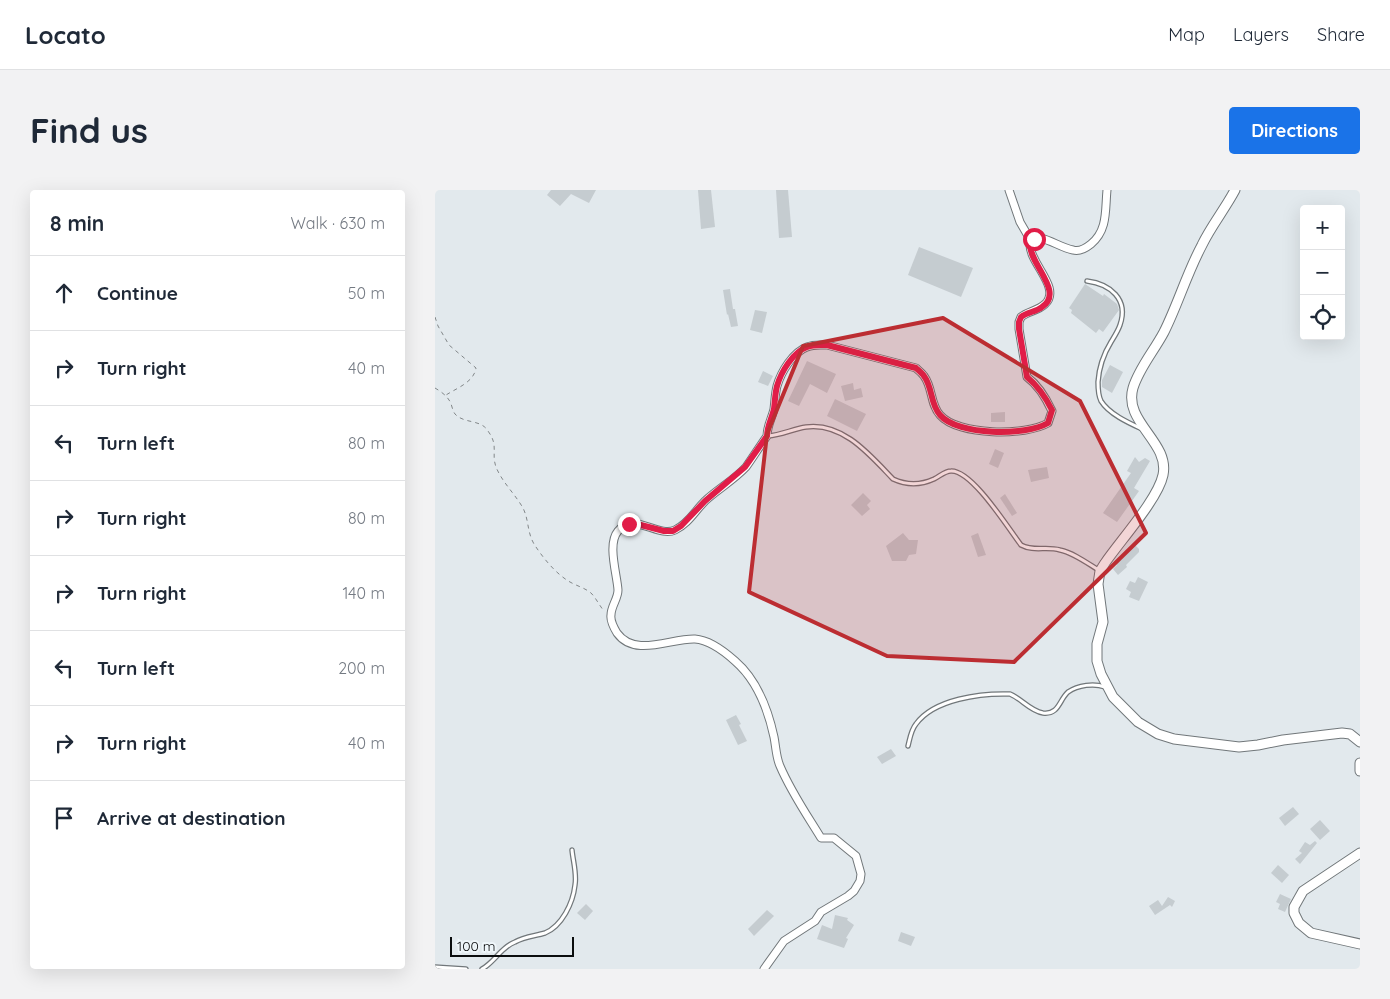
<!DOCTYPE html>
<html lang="en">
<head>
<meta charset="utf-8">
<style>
  body { margin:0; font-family:Quicksand,sans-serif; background:#f2f2f3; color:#1f2937 }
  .controls { position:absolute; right:15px; top:15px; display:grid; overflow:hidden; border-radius:5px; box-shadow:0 5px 20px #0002 }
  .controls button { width:45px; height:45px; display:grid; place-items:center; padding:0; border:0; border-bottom:1px solid #e0e1e3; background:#fff; color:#1f2937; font:25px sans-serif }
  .scale { position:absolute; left:15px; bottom:12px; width:124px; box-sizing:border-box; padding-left:5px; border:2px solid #0b0d0e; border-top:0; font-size:14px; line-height:18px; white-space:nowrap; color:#0b0d0e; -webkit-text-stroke:4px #eff6fa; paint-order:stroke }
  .stop { position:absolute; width:15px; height:15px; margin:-11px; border:4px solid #e11d48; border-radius:50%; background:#fff }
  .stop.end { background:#e11d48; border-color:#fff; box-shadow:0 1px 5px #0008 }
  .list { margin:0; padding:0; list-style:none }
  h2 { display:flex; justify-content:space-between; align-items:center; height:65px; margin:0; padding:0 20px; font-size:21px }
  h2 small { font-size:16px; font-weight:400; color:#747a83 }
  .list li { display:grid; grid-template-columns:32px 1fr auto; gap:15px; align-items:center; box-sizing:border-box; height:75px; padding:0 20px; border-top:1px solid #e0e1e3 }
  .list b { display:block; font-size:19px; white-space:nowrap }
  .list em { font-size:16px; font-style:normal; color:#747a83 }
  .icon { flex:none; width:28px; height:28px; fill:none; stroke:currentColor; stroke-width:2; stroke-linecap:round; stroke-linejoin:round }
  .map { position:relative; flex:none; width:925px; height:779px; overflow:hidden; border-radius:5px }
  header { display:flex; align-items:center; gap:30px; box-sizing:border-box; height:70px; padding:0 25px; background:#fff; border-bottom:1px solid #e0e1e3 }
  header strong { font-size:24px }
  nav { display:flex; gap:28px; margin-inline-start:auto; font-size:18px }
  .intro { display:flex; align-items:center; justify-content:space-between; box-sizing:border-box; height:120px; padding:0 30px }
  h1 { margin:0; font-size:35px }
  .button { padding:12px 22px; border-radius:5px; background:#1a73e8; color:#fff; font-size:18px; font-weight:700 }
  main { display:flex; gap:30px; padding:0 30px }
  aside { flex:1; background:#fff; border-radius:5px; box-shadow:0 5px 20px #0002 }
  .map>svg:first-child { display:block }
</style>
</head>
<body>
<header>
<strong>Locato</strong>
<nav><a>Map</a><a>Layers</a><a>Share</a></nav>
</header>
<div class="intro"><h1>Find us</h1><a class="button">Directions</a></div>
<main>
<aside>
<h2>8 min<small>Walk · 630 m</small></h2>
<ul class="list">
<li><svg class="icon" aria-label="ahead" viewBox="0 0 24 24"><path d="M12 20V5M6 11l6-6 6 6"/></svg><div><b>Continue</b></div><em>50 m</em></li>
<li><svg class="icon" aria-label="right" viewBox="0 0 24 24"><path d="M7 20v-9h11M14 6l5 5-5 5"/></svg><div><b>Turn right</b></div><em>40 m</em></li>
<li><svg class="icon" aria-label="left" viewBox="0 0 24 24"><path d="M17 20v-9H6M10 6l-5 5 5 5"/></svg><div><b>Turn left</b></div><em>80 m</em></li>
<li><svg class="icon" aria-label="right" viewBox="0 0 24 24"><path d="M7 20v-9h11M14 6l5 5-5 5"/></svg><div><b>Turn right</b></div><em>80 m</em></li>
<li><svg class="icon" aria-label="right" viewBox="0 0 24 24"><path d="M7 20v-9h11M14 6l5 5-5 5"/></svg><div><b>Turn right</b></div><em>140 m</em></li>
<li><svg class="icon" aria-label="left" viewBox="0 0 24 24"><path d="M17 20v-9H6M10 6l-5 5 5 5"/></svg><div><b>Turn left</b></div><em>200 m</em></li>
<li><svg class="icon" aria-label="right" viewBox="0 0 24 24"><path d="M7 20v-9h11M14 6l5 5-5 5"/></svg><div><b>Turn right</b></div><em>40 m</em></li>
<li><svg class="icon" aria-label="arrive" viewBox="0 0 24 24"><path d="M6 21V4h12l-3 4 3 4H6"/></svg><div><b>Arrive at destination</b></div></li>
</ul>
</aside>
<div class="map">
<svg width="925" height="779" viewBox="0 0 925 779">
  <rect width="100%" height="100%" fill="#e2e9ed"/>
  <g fill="#c5ccd0">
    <path d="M116,0H161L154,13L136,4L125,16L112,5Z"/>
    <path d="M263,0H276L280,37L266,39Z"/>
    <path d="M341,0H353L357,47L344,48Z"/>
    <path d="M484,57L538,78L526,107L473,85Z"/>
    <path d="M650,94L668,106L669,104L682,114L684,120L668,142L664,139L661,143L636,123L637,120L634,118Z"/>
    <path d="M295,99L298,119H300L303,136L296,137L293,124L292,125L288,100Z"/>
    <path d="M320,120L332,122L327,143L315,140Z"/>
    <path d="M372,171L401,184L392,203L375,194L364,216L353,211Z"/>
    <path d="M675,175L688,182L677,203L667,197V190Z"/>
    <path d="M328,181L338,186L333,196L323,192Z"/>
    <path d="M418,193L419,200L426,198L428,207L410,211L406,196Z"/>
    <path d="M400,209L431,224L422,241L392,226Z"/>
    <path d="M570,222V232H556V223Z"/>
    <path d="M560,259L569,263L563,278L554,274Z"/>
    <path d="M700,267L704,272L710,268L715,271L699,298L704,301L682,332L668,323L696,283L692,281Z"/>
    <path d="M612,277L614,288L596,292L593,280Z"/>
    <path d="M428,303L436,311L432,315L435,319L427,326L416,315Z"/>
    <path d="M570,304L582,323L577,326L565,308Z"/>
    <path d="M468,343L474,350H483L481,364L474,365L471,371H457L451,356Z"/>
    <path d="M543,343L551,365L543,367L536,346Z"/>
    <path d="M700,355L704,359V362L691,375L692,377L683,385L678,379L682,375L679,372L684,368L686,370Z"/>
    <path d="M703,387L713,392L704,411L694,407L696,402L691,399L695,391L700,393Z"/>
    <path d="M301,525L306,534L304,535L312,551L303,555L291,530Z"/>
    <path d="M456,559L461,566L447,574L442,567Z"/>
    <path d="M858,617L864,624L850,636L844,628Z"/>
    <path d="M885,630L895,641L885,650L875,639Z"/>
    <path d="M880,651L882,653L865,674L860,669L867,663L864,661L870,652L875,655Z"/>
    <path d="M843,675L854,685L847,693L836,683Z"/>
    <path d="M845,704L856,709L850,722L843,719L845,714L841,712Z"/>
    <path d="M733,707L740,711L737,717L735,715L720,725L714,716L723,710L727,716Z"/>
    <path d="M151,714L158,721L150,730L142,723Z"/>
    <path d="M332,720L339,726L319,746L313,739Z"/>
    <path d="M400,725L413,728L412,730L419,735L411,748L413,749L409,758L382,749L387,735L397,739Z"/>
    <path d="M466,742L480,747L476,756L463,751Z"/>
  </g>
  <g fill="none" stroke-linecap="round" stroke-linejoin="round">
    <defs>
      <g id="service">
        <path d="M652,91C675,94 694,109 685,135C683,141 679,147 676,152C668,165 664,177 663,192C663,198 663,205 666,211C674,224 694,233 707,239"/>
        <path d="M333,246C346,245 358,239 371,237C408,232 435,265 458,289C471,295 486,295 499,289C505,286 510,281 516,281C537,280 573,338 586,355C599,362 611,356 625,360C639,363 652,373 665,381"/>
        <path d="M473,556C475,548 476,540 481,534C499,509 546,503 575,504C587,509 595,521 608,523C624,525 624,510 633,502C643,495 659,493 670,497"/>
        <path d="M0,777L31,779"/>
        <path d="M47,779C60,772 66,757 80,752C89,747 100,746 110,743C127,736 138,713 140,695C142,684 138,671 137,660"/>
      </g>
      <g id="minor">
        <path d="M574,0L585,32L596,51"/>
        <path d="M329,779L349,751L380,731L386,722L413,706L419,701L425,691L426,684L421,666L399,648H386C372,625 356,602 345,576C341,567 341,557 339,547C333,519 322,490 300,471C290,462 274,450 260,449C236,448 200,468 182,443C179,438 175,431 176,425C176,416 183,409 183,400C182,384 172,354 183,341C198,321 223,348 240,340C253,334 260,321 270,311C283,299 299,290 311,277C318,267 325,256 332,246C332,236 337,228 339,219C340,211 340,204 342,196C346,182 358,162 372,157C379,154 385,155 392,155L481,178C483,180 487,183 489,186C498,198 495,214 505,225C523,246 591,246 613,233L617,221C611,208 603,195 592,187L584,139V132L586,127C593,121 603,121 610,114C627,98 594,73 595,54L599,49L605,48C616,50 627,58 638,60C644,62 651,58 656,54C673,40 670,20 672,0"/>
      </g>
      <g id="tertiary">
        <path d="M800,0C790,19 776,36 767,55C752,83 743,114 729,142C719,161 704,178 698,198C688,232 735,252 728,285C723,309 685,351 670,373L665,381L663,394L668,432L662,454V471L666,484L678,507L703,532L723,544L739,549L804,557L823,555L848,550L907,543L915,544L925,552"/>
        <path d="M925,573V581"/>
        <path d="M925,663L868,701L859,717V723L864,733L876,743L925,754"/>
      </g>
    </defs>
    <use href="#service" stroke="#71777a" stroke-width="5.5"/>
    <use href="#minor" stroke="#71777a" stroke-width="9"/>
    <use href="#tertiary" stroke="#71777a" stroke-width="11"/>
    <g stroke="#828789" stroke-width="1" stroke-dasharray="4 4" stroke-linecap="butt">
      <path d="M0,127L3,136L14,155L41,178C39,192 22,198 11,205"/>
      <path d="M0,198C5,201 11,205 14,210C17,214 17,220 20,224C29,234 46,229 53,241C64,256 56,263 61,277C67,292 80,304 88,318C94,330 92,342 99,354C108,368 121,384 135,392C142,396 150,398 156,403C161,408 164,415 169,421"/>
    </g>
    <use href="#service" stroke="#fff" stroke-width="3"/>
    <use href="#minor" stroke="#fff" stroke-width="7"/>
    <use href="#tertiary" stroke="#fff" stroke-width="9"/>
  </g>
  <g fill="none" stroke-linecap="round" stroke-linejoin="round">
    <path stroke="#e11d48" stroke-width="6" d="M194,334H202L229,341H238L246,336L270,311L310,277L332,246C332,236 337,228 339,219C340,211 340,204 342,196C346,182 358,162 372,157C379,154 385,155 392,155L481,178C483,180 487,183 489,186C498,198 495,214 505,225C523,246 591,246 613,233L617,220C611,208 603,196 592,187L584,139V132L586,127C592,122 601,122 607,117C630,102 594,74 595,54L599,49"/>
  </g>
  <path fill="#bc2d32" fill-opacity="0.2" stroke="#bc2d32" stroke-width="4" stroke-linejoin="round" d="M508,128L645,211L711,343L579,472L452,466L314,402L332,244L368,156Z"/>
</svg>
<div class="controls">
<button>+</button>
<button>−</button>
<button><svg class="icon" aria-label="locate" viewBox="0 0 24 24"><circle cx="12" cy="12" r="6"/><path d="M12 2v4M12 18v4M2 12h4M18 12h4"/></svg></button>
</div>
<div class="scale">100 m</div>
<div class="stop" style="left:599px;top:49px"></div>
<div class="stop end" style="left:194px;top:334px"></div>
</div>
</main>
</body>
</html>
